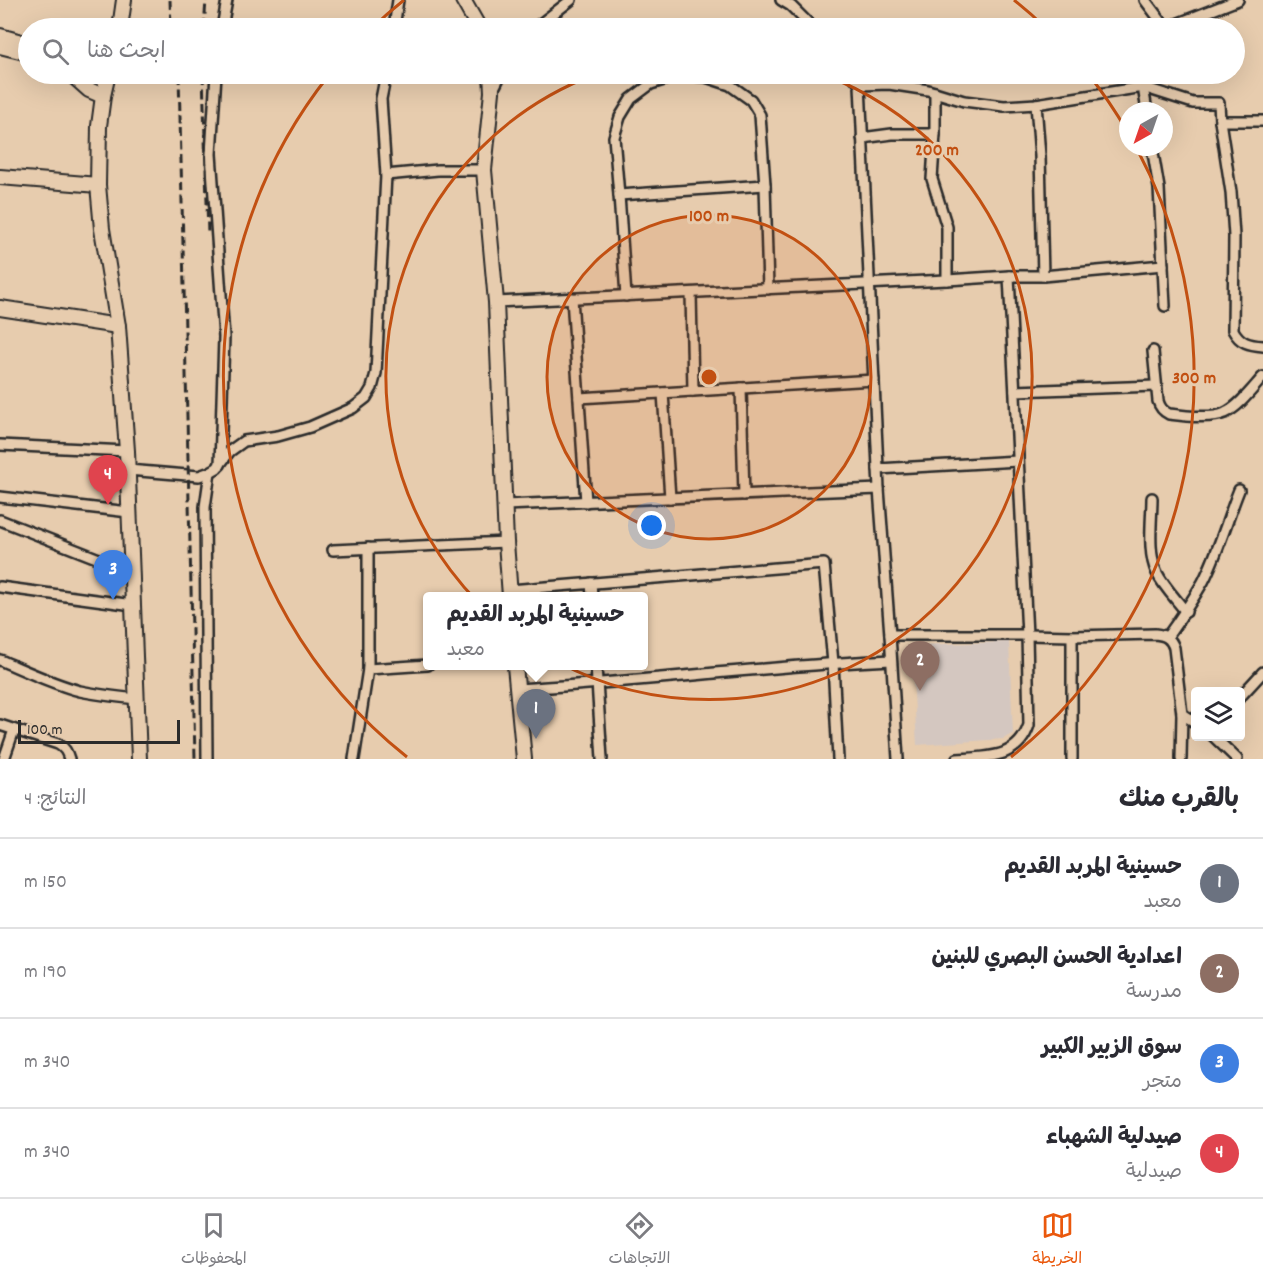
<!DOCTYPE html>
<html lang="ar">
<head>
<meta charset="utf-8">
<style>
  body { margin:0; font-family:Dekko,"Playpen Sans Arabic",sans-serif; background:#f2f2f3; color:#2b2b33; direction:rtl }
  .controls { position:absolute; right:18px; bottom:18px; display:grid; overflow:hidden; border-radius:6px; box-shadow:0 6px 24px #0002 }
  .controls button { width:54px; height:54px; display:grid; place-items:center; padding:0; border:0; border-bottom:2px solid #e1e1e2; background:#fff; color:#2b2b33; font:30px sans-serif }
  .compass { position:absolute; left:1119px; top:102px; width:54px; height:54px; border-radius:50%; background:#fff; box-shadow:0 6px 24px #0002; rotate:220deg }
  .scale { position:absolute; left:18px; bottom:15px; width:162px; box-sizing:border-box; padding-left:6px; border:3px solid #2b2b2b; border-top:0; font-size:16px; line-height:21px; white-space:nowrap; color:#2b2b2b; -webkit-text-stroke:4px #e7ccae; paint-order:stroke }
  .you { position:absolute; left:652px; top:526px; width:21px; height:21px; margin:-15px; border:4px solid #fff; border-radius:50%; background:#1a73e8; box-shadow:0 0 0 9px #1a73e833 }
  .badge { display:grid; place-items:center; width:39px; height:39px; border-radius:50%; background:#ea580c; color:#fff; font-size:20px; font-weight:700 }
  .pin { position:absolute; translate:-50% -50px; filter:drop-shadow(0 2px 3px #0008) }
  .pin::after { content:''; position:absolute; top:32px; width:21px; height:18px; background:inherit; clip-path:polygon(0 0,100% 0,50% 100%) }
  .popup { position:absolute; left:423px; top:592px; width:225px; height:78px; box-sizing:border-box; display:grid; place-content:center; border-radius:6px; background:#fff; filter:drop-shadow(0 2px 4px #0005); font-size:20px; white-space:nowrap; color:#7c7c81 }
  .popup b { font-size:22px; color:#2b2b33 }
  .popup::after { content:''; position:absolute; left:50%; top:100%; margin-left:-12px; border:12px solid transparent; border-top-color:#fff }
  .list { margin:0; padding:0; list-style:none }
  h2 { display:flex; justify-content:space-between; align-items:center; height:78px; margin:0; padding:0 24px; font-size:26px }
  h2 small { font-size:20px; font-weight:400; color:#7c7c81 }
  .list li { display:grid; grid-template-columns:39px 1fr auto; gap:18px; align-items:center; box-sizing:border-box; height:90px; padding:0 24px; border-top:2px solid #e1e1e2 }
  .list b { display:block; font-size:22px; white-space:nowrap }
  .list p { margin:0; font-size:20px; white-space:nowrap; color:#7c7c81 }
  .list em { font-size:20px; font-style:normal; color:#7c7c81 }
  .icon { flex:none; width:33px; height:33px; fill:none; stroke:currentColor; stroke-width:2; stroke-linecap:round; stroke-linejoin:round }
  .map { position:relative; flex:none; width:1263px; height:759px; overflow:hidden; direction:ltr }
  .search { position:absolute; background:#fff; box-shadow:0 6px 24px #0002; left:18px; right:18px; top:18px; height:66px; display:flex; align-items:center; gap:15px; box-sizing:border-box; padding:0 21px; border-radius:33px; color:#7c7c81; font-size:22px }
  .sheet { height:438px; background:#fff }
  nav { display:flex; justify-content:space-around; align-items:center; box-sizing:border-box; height:84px; border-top:2px solid #e1e1e2; background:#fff; font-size:16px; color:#7c7c81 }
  nav a { display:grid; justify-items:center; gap:3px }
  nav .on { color:#ea580c }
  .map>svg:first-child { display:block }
</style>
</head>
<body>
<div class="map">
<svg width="1263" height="759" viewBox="0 0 1263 759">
  <rect width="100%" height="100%" fill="#e7ccae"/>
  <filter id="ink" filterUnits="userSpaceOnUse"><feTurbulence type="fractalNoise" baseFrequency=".0167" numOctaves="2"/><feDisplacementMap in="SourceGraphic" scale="12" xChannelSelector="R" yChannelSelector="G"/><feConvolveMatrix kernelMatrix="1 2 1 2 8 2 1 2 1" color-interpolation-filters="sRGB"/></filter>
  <g filter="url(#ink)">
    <path fill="#d4c7c0" d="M1009,642L1013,734L1003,739L917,745L911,645Z"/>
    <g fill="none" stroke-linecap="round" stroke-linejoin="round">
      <defs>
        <g id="street">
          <path d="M781,0L791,6L813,28"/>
          <path d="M1145,0L1166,28"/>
          <path d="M222,28L227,0"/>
          <path d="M394,28L398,0"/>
          <path d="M535,28L571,0"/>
          <path d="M1166,28L1238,0"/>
          <path d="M216,74L211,154L224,337L220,465"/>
          <path d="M852,74L860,85L879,489L890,635L898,759"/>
          <path d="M1146,74L1143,87L1147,111"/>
          <path d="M860,85L889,84L928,90L964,101L1004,106L1036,104L1143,87L1193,103H1219L1220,121L1231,192L1234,236L1233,330C1240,343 1249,345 1263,346"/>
          <path d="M493,90L501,74"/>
          <path d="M935,92V134L932,179L947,227V280"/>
          <path d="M1036,104L1040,156L1043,276"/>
          <path d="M1220,121H1263"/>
          <path d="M862,138L892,134H935"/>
          <path d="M1152,147L1159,188L1165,306"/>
          <path d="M386,175L381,99L386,74"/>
          <path d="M619,195L765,185"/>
          <path d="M691,293L693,391"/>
          <path d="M626,296L619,195L614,137L620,117L631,99L651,84L667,79L684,75L706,77L730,85L751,100L760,115L765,185L768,289"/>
          <path d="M572,298L586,502"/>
          <path d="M496,302L947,280L1009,276H1043L1163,265"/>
          <path d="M1153,351L1158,401C1160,408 1163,411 1169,414C1184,416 1212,419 1225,413C1239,407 1253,388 1263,377"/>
          <path d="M741,388L744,495"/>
          <path d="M1015,391L1156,386"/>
          <path d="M663,393L670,498"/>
          <path d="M579,398L874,380"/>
          <path d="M0,445L127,451"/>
          <path d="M878,469L1018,461"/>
          <path d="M128,470L199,476L210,472L217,468L230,451L244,441L278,436L310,427L353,408L366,398L372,388L376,373L386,175L438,170H484"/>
          <path d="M0,497L129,512"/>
          <path d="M1152,498C1152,520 1147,553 1157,573C1164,587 1176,599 1186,612"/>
          <path d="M505,505L879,489"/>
          <path d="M0,520L132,572"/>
          <path d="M333,550L506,542"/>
          <path d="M591,583L592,596"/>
          <path d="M0,587L133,605"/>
          <path d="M510,590L824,564L833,663L838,759"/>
          <path d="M890,635H1027L1072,636L1155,634C1165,635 1171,638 1174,648L1182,714L1181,759"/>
          <path d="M1167,637C1180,619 1192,601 1203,582C1218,553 1227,520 1239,490"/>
          <path d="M0,660C26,671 53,684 80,691C99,695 118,697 137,699"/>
          <path d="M596,666L602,759"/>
          <path d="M368,669L428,665"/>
          <path d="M517,689C642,682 766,666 891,660"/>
          <path d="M1240,697L1263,672"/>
          <path d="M1182,714L1196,723"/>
          <path d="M0,725L58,744C65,748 67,752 69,759"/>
          <path d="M1213,736L1237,759"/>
          <path d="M4,759L14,730"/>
          <path d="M207,759L205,507L210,472"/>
          <path d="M354,759L368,669V548"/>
          <path d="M957,759C987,757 1018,759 1029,725L1027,635L1009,276"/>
          <path d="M1072,759V636"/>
        </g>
        <g id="secondary">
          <path d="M463,0L479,28"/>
          <path d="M120,28L124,0"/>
          <path d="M0,36L28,44"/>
          <path d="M0,46L28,53"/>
          <path d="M71,74L89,90L103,96"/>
          <path d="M90,74L106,80"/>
          <path d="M108,74L103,96L99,126L98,185L102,229L118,326L127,451L139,759"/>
          <path d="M491,74L492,92L484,170L496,302L506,542L510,596"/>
          <path d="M0,177L98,185"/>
          <path d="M0,308L118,326"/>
          <path d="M515,666L524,759"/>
        </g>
      </defs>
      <use href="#street" stroke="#2b2b2b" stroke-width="14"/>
      <use href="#secondary" stroke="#2b2b2b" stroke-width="18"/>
      <use href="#street" stroke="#e7ccae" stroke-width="9"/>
      <use href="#secondary" stroke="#e7ccae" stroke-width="14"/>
      <g stroke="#2b2b2b" stroke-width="3" stroke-dasharray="9 4.5" stroke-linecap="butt">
        <path d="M170,0L171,28"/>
        <path d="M204,28L206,0"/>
        <path d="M179,74L195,759"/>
        <path d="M203,74L208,235"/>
      </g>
    </g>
  </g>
  <circle cx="709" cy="377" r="162" fill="#c25012" fill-opacity=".12"/>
  <g fill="none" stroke="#c25012" stroke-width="3">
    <circle cx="709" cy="377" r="162"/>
    <path d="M822 74A323 323 0 1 1 596 74"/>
    <path d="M407 757A485 485 0 0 1 329 75M372 28A485 485 0 0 1 404 0M1014 0A485 485 0 0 1 1046 28M1089 75A485 485 0 0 1 1127 131M1137 149A485 485 0 0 1 1011 757"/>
  </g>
  <circle cx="709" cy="377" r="9" fill="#c25012" stroke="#e7ccae" stroke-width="3"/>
  <g font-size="18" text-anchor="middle" font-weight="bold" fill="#c25012" stroke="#e7ccae" stroke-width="6" stroke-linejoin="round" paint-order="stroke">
    <text x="937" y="155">200 m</text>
    <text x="709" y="221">100 m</text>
    <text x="1194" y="383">300 m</text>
  </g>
</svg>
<div class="controls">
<button><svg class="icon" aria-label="layers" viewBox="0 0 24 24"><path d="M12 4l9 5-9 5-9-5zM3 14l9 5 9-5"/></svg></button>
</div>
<svg class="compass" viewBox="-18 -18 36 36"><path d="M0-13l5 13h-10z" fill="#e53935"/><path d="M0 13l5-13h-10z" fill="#7c7c81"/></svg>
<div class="scale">100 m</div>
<div class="you"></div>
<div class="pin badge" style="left:536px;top:739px;background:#6b7280">1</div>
<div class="popup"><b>حسينية المربد القديم</b>معبد</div>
<div class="pin badge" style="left:920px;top:691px;background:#8d6e63">2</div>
<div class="pin badge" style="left:113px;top:600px;background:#3f7fe0">3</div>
<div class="pin badge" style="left:108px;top:505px;background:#e0444e">4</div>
<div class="search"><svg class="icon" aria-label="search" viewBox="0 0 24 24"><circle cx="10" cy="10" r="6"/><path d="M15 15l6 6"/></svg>ابحث هنا</div>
</div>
<section class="sheet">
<h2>بالقرب منك<small>النتائج: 4</small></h2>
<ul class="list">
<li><span class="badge" style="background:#6b7280">1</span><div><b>حسينية المربد القديم</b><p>معبد</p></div><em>150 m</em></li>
<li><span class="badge" style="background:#8d6e63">2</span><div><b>اعدادية الحسن البصري للبنين</b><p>مدرسة</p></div><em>190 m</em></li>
<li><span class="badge" style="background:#3f7fe0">3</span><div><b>سوق الزبير الكبير</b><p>متجر</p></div><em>340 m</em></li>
<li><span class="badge" style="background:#e0444e">4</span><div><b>صيدلية الشهباء</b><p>صيدلية</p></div><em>340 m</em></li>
</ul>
</section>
<nav>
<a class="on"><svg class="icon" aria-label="map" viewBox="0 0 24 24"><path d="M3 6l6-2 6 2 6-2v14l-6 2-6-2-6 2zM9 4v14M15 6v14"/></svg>الخريطة</a>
<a><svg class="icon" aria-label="directions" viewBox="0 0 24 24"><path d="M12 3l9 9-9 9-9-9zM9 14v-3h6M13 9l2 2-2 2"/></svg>الاتجاهات</a>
<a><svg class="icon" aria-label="saved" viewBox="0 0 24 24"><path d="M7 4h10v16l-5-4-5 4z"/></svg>المحفوظات</a>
</nav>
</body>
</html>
